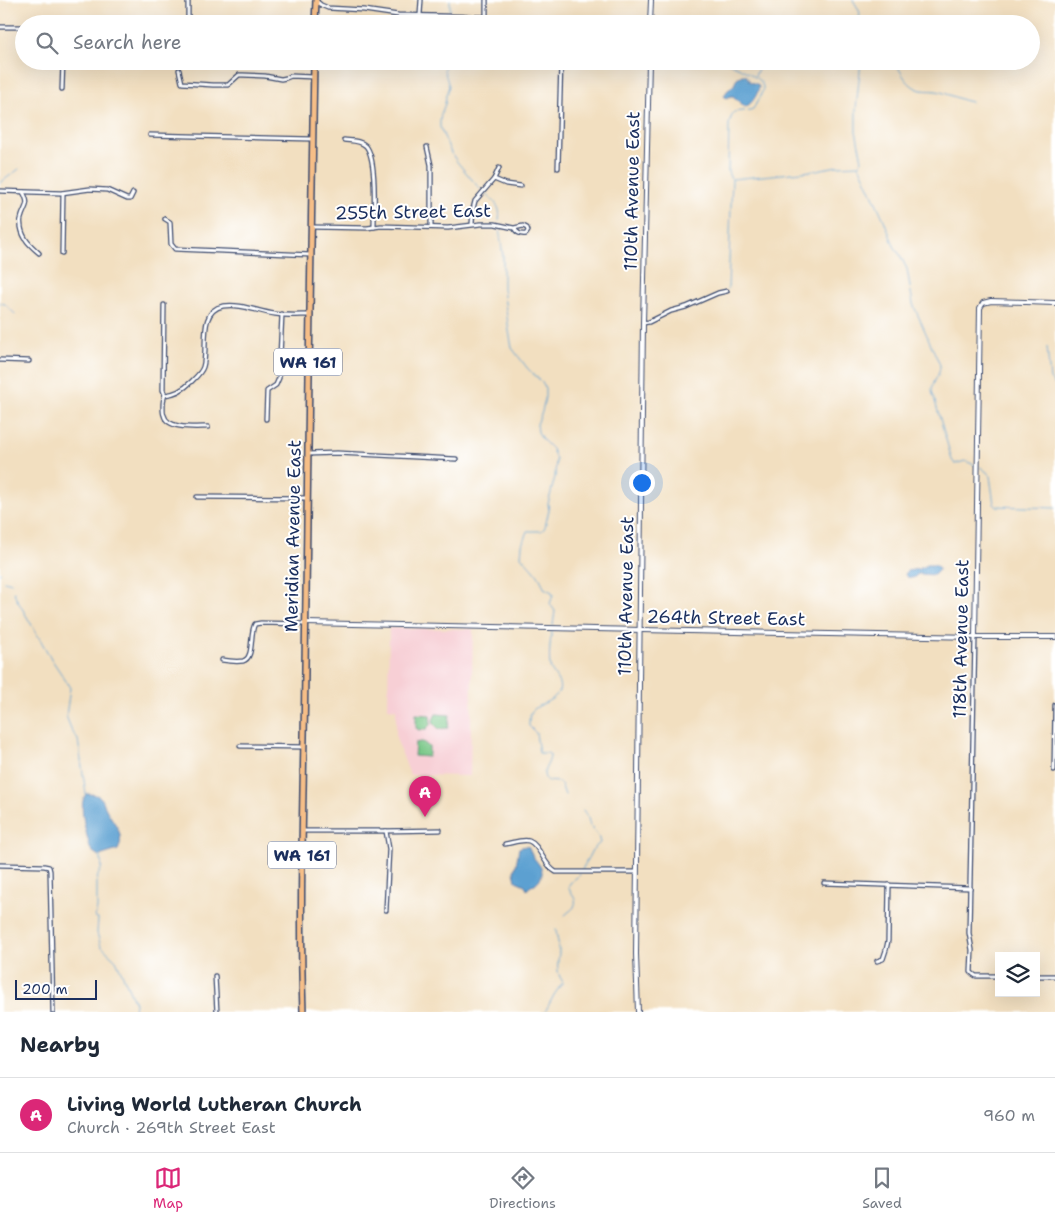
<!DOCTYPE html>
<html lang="en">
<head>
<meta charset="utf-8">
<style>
  body { margin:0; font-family:"Shantell Sans",sans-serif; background:#f6f6f7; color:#1f2937 }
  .controls { position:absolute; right:15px; bottom:15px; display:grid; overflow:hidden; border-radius:0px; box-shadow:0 5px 20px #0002 }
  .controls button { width:45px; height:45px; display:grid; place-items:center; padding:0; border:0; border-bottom:1px solid #e0e1e3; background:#fff; color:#1f2937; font:25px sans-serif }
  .scale { position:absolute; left:15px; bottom:12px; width:82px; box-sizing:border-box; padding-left:5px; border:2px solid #1b2f5e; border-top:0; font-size:14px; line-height:18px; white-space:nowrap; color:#1b2f5e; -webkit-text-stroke:4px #fff; paint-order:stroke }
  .you { position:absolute; left:641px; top:482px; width:18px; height:18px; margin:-12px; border:4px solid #fff; border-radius:50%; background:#1a73e8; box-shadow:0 0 0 8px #1a73e833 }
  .badge { display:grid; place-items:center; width:32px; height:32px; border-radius:50%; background:#db2777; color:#fff; font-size:16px; font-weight:700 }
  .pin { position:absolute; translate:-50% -41px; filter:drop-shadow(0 1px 2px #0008) }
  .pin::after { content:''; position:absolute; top:26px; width:18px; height:15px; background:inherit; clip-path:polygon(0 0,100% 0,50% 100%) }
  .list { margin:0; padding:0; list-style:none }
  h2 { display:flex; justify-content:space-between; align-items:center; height:65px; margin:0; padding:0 20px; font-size:21px }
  h2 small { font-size:16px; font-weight:400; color:#747a83 }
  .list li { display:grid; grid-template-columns:32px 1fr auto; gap:15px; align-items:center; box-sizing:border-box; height:75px; padding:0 20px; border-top:1px solid #e0e1e3 }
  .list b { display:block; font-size:19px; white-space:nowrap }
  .list p { margin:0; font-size:16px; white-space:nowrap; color:#747a83 }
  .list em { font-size:16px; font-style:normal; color:#747a83 }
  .icon { flex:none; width:28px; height:28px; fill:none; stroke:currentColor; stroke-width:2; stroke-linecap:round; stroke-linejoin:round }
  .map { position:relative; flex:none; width:1055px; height:1012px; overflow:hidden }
  .search { position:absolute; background:#fff; box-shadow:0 5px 20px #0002; left:15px; right:15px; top:15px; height:55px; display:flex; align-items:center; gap:12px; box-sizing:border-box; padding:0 18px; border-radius:28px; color:#747a83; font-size:19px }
  .sheet { height:140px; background:#fff }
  nav { display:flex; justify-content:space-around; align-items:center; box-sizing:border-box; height:70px; border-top:1px solid #e0e1e3; background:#fff; font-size:14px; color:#747a83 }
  nav a { display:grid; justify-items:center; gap:2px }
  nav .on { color:#db2777 }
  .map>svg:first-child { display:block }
</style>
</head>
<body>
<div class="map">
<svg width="1055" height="1012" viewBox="0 0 1055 1012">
  <rect width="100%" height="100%" fill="#fff"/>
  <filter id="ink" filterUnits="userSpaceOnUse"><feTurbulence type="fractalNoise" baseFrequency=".02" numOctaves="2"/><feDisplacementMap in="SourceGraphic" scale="10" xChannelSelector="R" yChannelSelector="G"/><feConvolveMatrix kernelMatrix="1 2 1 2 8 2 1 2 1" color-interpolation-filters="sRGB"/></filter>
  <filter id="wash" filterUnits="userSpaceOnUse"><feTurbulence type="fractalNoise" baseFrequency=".0096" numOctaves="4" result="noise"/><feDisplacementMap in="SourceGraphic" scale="20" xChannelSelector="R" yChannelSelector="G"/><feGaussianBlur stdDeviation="1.12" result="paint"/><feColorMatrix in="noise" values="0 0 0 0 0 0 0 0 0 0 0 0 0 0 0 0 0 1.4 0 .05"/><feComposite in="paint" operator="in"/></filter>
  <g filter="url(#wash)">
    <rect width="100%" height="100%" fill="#f2dfc0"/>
    <path fill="#f7cfd5" d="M389,628L473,629L470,776L410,775L396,738V709L388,708Z"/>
    <g fill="#79c787" stroke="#4a7b72">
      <path d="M416,714L430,715L431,724L426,729L419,730L416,728Z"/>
      <path d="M436,714L450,715L448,728L439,729L434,724L433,720Z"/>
      <path d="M420,742H423L429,747V754L428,757L414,756L415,743Z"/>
    </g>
    <g fill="#5ca0d1" stroke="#3c6898">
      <path d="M742,75H746L750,82L757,84L759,87C758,94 752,104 745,107L733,96H731L727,98H726L724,96L727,91L734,85L737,78Z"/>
      <path d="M927,565H934L938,567L939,570L934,575L922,574H918L913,578L907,577L905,575L907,571L919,569Z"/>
      <path d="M86,794C91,794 97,794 101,798C104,801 104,806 106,809C113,823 126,833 118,850L99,856L93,852L90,848C87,834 77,805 86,794Z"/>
      <path d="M525,846L529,847C530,851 532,855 534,858C541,867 547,873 536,883C533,886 529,886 527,890L525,885L516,881L514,871L516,865L519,848Z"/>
    </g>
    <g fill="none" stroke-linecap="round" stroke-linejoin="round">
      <g stroke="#5ca0d1" stroke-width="1">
        <path d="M853,0L859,10L860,15L856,24"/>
        <path d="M450,11V0"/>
        <path d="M445,61L444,70L449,86L446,95L445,104L441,114L440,121V127L451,153L458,163L480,189"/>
        <path d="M723,61C732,64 762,77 763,87C763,93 756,104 753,109L750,110L734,112L732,115L729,124L728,171L729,175L731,178"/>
        <path d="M861,61L856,109V131L862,160L859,165L884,220L894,246L900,255L907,269L913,304L940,365C941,375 932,381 932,391L952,460L955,464L965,461L975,465"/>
        <path d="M895,61C901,73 908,87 921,90C927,91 934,90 941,92C951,95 960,100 971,102"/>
        <path d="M755,76L761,61"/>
        <path d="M0,183L19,169"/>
        <path d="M485,193C494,201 502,207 499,220"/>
        <path d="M499,228L503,256V289L509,331L512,348L528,369L541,381L545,388V397L542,412L537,424L538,432L542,439L552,449L556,460L555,477L548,504L549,510L545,527L543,530L540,531H527L522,545L521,556C530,567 540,574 544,588L552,592L553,595L550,604L555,611L553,625"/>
        <path d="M728,289L732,179L812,171L837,166L859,165"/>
        <path d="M0,303L5,304L15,314"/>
        <path d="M1047,347L1050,379L1055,385"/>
        <path d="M980,467L987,472L990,476L994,504L996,506L1055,508"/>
        <path d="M0,572V573"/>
        <path d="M4,581L12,583"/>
        <path d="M14,592L16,598L52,660L66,681L70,688L66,716L72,731L78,740L86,794"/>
        <path d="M552,631C550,640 548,662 551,670C554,676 562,683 559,691C554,703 533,704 530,715C529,718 529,723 529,726L536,733L539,753H548L550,755C550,766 539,771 547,781L559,782L561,784L565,795"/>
        <path d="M100,856C104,872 100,867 97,879V908L95,918L98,919L97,933L101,946L116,960L135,1003L134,1012"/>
        <path d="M582,870L592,850L600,843L598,835L590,826L588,818L583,810"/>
        <path d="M565,915C568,912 572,910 574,907C580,896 566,891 569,885C571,880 578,878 580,874"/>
        <path d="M545,1012L554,995L563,982C554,970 559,962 559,950C559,943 556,936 556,929"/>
      </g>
    </g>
  </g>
  <g filter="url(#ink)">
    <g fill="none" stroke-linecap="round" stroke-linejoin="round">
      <defs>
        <g id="minor">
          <path d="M316,1L321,5L328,8L364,10L398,15L485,17"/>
          <path d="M420,15L421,0"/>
          <path d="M188,17V0"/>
          <path d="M604,20L606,24"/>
          <path d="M486,24V0"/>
          <path d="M0,27H24"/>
          <path d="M179,70L182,83L213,85H228L239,75H243L265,76L281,79L286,78L291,76L314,77"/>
          <path d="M62,89L63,61"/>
          <path d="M150,135L312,139"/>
          <path d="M344,140C351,141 360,140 366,146C377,159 374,209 374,227"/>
          <path d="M427,147L431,165V227"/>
          <path d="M558,168L561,61"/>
          <path d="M494,179L506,184L521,186"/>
          <path d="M0,191L61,193L90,189L107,190L127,199H130L133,193"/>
          <path d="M23,192C31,206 24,206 21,219C20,221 21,224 21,227C23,239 30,245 39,253"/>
          <path d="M165,219L170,222L171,244L175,249L311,255"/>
          <path d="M472,224L473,209L475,201L494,179L499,168"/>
          <path d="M312,227L367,228L381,226L448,228L481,224H495L514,228L523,226L527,228L528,231L526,234C520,235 517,233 514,228"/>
          <path d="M62,253L63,193"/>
          <path d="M164,305L163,390L165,395C163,399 163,402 163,407C163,408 163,414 164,415C167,430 197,427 208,427"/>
          <path d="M643,323L649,322L671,311L686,307L718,293L727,291"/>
          <path d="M0,360L29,361"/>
          <path d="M165,395C176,394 184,389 191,382C196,377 201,373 203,367C209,348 197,311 223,306C241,303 258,312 275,314C287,316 299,315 310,315"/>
          <path d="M266,419L267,391L276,385L279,378L282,314"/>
          <path d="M308,454L337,453L456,459"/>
          <path d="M197,497L307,498"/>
          <path d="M975,637L969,933L972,950L971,972L973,974L976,976H999"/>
          <path d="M222,660C228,661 237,662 243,661C255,658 249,633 255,624L261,623L305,624"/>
          <path d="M240,746L304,747"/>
          <path d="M1054,770L1055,705"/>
          <path d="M302,831H384L440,830"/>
          <path d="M505,844C512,843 523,839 529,841C540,845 544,866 556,872H636"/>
          <path d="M0,865L44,866L49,867L50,871L53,1012"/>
          <path d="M824,883L970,888"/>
          <path d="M386,910L389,849L386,831"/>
          <path d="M877,961L883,959L886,950L888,941L889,885"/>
          <path d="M215,976L217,1012"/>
          <path d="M1036,976H1055"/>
        </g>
        <g id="tertiary">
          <path d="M650,24L651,0"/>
          <path d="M306,623L975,637H1055"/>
          <path d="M975,637L980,308L983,303L991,301L1055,303"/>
          <path d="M638,1012L636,954L643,323L649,61"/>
        </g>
        <g id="primary">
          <path d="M315,24L316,0"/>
          <path d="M303,1012C299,897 304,783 305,668C308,466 310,263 314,61"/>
        </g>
      </defs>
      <use href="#minor" stroke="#3b496d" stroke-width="5.5"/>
      <use href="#tertiary" stroke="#3b496d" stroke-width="6"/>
      <use href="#primary" stroke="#3b496d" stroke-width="8"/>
      <use href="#minor" stroke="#fff" stroke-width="3"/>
      <use href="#tertiary" stroke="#fff" stroke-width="4"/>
      <use href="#primary" stroke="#f6be87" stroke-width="5"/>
    </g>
  </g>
  <g text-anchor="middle" stroke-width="4" stroke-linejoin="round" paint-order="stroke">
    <g fill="#fff" stroke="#5f6d8e" stroke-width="1">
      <rect x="274" y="348.5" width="68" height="27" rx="4"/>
      <rect x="268" y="841.5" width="68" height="27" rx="4"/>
    </g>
    <g font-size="16" font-weight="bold" fill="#1b2f5e">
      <text x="308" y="368">WA 161</text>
      <text x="302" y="861">WA 161</text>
    </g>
    <g font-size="18" fill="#1b2f5e" stroke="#fff">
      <text transform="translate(632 191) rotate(-89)" y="6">110th Avenue East</text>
      <text transform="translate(413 212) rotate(-1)" y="6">255th Street East</text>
      <text transform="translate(293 536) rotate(-89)" y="6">Meridian Avenue East</text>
      <text transform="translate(626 596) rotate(-89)" y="6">110th Avenue East</text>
      <text transform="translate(726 618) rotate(1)" y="6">264th Street East</text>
      <text transform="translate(961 639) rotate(-89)" y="6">118th Avenue East</text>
    </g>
  </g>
</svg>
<div class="controls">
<button><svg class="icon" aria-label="layers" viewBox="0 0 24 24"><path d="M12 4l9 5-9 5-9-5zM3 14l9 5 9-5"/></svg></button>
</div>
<div class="scale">200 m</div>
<div class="you"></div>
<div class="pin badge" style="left:425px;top:817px">A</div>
<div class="search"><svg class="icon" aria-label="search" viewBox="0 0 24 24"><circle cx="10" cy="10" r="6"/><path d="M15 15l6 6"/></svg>Search here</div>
</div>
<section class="sheet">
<h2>Nearby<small></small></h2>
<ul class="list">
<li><span class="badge">A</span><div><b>Living World Lutheran Church</b><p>Church · 269th Street East</p></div><em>960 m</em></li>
</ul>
</section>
<nav>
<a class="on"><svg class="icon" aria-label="map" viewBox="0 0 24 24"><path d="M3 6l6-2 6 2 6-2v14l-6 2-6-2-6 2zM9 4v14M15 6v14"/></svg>Map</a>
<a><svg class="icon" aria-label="directions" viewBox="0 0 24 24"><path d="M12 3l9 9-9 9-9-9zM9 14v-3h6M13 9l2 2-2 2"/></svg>Directions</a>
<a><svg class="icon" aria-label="saved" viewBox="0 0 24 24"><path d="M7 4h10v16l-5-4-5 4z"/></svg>Saved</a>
</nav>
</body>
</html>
